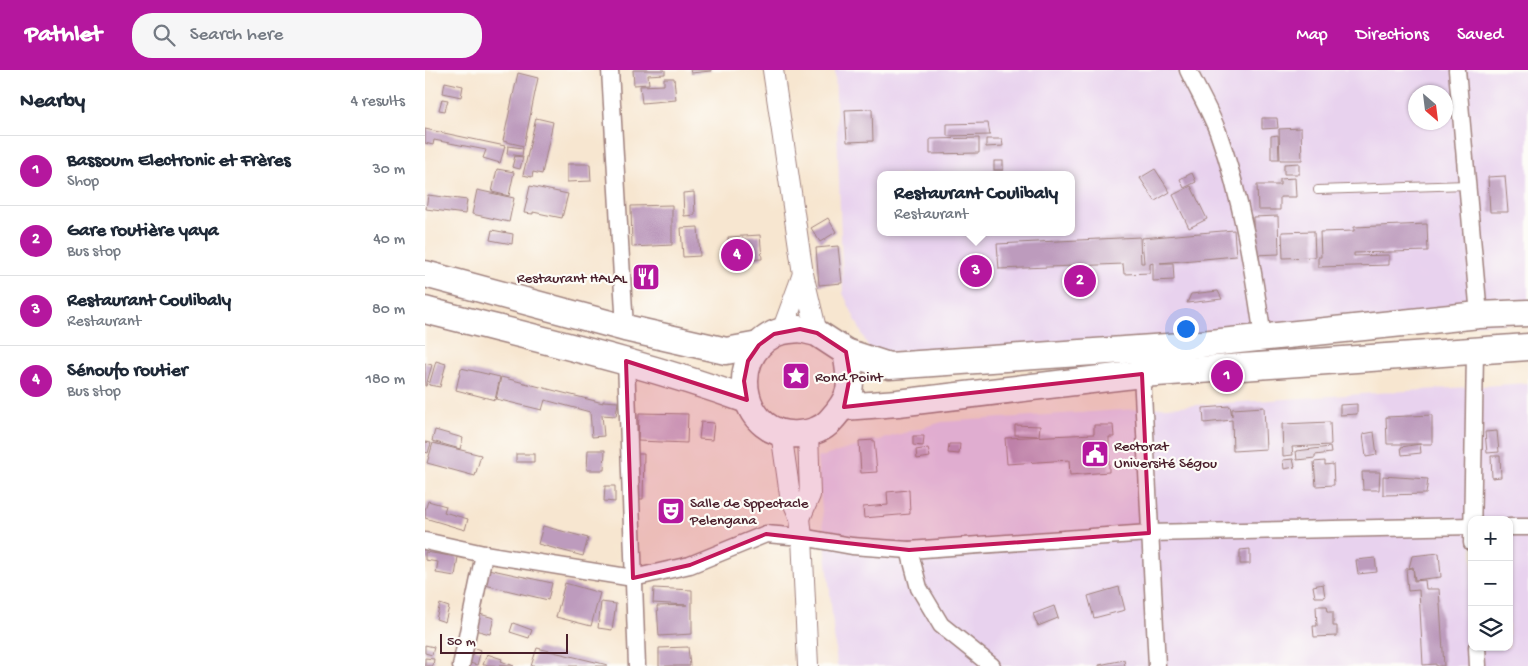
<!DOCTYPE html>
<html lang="en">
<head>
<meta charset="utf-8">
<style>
  body { margin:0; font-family:"Gochi Hand",sans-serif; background:#f6f6f7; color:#1f2937 }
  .controls { position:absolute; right:15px; bottom:15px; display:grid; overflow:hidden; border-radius:10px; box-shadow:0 1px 4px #0004 }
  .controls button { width:45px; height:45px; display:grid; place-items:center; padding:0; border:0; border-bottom:1px solid #e0e1e3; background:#fff; color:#1f2937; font:25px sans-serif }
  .compass { position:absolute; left:983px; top:15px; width:45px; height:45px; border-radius:50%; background:#fff; box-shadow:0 1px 4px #0004; rotate:152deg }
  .scale { position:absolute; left:15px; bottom:12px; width:128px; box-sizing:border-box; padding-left:5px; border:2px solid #4a1f2b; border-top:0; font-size:14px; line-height:18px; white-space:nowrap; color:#4a1f2b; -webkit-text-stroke:4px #fdfcf7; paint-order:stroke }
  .you { position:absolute; left:760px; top:258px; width:18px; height:18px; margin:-12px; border:4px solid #fff; border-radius:50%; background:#1a73e8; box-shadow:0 0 0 8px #1a73e833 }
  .badge { display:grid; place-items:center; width:32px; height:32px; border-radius:50%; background:#b5179e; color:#fff; font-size:16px; font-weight:700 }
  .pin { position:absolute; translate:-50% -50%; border:2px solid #fff; box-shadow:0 1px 5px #0006 }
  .popup { position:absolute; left:452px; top:101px; width:198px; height:65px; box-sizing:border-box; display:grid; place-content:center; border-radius:10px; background:#fff; filter:drop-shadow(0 1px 4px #0005); font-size:16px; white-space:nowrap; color:#747a83 }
  .popup b { font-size:19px; color:#1f2937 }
  .popup::after { content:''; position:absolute; left:50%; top:100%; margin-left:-10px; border:10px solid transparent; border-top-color:#fff }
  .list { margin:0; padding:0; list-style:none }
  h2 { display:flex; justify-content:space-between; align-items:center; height:65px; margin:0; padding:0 20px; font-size:21px }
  h2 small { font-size:16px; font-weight:400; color:#747a83 }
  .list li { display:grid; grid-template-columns:32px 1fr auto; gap:15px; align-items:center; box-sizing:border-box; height:70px; padding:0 20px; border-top:1px solid #e0e1e3 }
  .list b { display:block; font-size:19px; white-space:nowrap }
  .list p { margin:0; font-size:16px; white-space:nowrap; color:#747a83 }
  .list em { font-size:16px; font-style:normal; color:#747a83 }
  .icon { flex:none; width:28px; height:28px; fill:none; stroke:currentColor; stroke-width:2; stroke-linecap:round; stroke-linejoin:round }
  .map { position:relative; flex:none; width:1103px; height:596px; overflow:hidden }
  header { display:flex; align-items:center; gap:30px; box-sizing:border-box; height:70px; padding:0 25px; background:#b5179e; color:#fff }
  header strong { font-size:24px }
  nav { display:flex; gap:28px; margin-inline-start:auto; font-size:18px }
  .search { width:350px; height:45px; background:#f6f6f7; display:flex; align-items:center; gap:12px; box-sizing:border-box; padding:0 18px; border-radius:20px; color:#747a83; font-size:19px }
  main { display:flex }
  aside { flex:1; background:#fff }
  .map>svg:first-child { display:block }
</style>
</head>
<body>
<header>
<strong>Pathlet</strong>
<div class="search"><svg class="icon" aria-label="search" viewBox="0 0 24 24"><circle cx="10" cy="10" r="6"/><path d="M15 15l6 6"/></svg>Search here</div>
<nav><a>Map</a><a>Directions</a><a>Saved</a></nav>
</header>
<main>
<aside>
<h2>Nearby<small>4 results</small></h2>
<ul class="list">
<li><span class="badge">1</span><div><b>Bassoum Electronic et Frères</b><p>Shop</p></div><em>30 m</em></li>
<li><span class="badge">2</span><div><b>Gare routière yaya</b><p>Bus stop</p></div><em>40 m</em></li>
<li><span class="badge">3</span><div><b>Restaurant Coulibaly</b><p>Restaurant</p></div><em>80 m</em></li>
<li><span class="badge">4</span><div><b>Sénoufo routier</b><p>Bus stop</p></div><em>180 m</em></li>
</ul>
</aside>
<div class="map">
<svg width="1103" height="596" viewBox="0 0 1103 596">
  <rect width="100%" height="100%" fill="#fdfcf7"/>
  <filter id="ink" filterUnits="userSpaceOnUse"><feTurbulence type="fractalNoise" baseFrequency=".02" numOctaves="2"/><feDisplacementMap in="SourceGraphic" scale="10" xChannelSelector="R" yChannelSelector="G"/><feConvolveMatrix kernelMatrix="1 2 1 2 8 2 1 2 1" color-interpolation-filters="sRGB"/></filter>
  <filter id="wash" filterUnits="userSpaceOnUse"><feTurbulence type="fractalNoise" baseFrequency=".0096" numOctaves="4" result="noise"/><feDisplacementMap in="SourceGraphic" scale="20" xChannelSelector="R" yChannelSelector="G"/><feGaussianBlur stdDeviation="1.12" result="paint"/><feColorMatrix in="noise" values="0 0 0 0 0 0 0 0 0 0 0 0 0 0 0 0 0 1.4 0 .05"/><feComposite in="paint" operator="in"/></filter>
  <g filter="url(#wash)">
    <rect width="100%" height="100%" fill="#f7e6d0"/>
    <g fill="#e8d2ee" fill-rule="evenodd">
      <path d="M410,0H1103V252L446,283L418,223ZM991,22H1021V52H991ZM456,105H646V162H456Z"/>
      <path d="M1103,313V596H412L392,388L517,352ZM1047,450H1084V577H1047Z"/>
    </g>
    <g id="blocks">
      <g fill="#bd9bbd">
        <path d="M208,0H240V4L223,5L224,14L209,15Z"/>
        <path d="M265,0H286V1L266,3Z"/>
        <path d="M93,3L113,8L99,76L78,71Z"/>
        <path d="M239,8H249L251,30L217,33L215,16L239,15Z"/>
        <path d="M20,12L38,16L36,27L18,23Z"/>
        <path d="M17,29L23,30L20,41L14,40Z"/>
        <path d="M447,39L448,71L422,72L420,40Z"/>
        <path d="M111,48L128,52L117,104L108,102L107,107L98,105Z"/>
        <path d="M837,48H852L853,58L837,59Z"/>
        <path d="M563,53L565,65L522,66V54Z"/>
        <path d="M876,58L877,90H855L854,59Z"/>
        <path d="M0,59L80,76L75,93L58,88L61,80L9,70L8,75L0,73Z"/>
        <path d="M853,65L854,89H846V66Z"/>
        <path d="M554,68V83L505,84V69Z"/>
        <path d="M561,69H577L578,76L561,77Z"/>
        <path d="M83,76L98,78L97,86L82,84Z"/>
        <path d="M90,86L98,87L95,99L87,97Z"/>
        <rect x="569" y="91" width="9" height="9"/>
        <path d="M874,93V104H859V94Z"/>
        <path d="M142,94H165L166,111L142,112Z"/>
        <path d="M72,99L89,102L84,126L67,122Z"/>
        <path d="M730,99L745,122L730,131L715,108Z"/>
        <path d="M767,103L771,112L759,118L755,109Z"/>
        <path d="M1080,106L1083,142H1065L1063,107Z"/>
        <path d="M870,108L871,127H855V140H833L832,115H855V109Z"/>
        <path d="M105,116L143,124L137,148L108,142V144L99,143Z"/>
        <path d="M766,116L782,149L764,158L748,125Z"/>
        <path d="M52,120L89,128L84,152L47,144Z"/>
        <path d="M269,122L270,145L259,146L258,123Z"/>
        <path d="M3,125L42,130L40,144L1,139Z"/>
        <path d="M247,135V175L207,177L206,136Z"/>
        <path d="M853,146L854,184L828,185V147Z"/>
        <path d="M403,148L411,162L395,172L386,158Z"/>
        <path d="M1002,154L1003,181L929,183V186L964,185V195L893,197V187H896L895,162L929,161V157Z"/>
        <path d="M273,157L275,186L258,187L256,158Z"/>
        <path d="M67,160L88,164L87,174L65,170Z"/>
        <path d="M809,160L811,186L735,193H748L749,210L728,211V193L725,194V203L699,204L698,194L574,199L572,174L715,167L716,193H719L717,168Z"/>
        <path d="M889,161L890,187L858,188L857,162Z"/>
        <path d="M335,165L337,189L304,191L303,167Z"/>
        <path d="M413,176L417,213L394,215L391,178Z"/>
        <path d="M793,221L797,229L762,233L766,224Z"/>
        <path d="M11,291L21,294L15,317L4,315Z"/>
        <path d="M0,293L7,295L1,316H0Z"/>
        <path d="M36,298L75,307L70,330L31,320Z"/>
        <path d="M76,307L178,333V331L193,332L191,346L177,345L179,366L167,367L165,342L120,330L117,340L71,329Z"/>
        <path d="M932,334V344L915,345V335Z"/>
        <path d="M805,336L807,346V339L839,337L841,379L808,381L807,350L779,353L778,338Z"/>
        <path d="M214,343L263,344L262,373L213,371Z"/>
        <path d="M1007,345V374H995L996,383L977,385L976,377L995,374H962L961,347Z"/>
        <path d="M276,352L289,353L287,370L274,369Z"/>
        <path d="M905,352L906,375L867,377L868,385L858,386L857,354Z"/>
        <path d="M590,355L615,356L614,366L590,365Z"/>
        <path d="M669,355H688L689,367H684V402L645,405L644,390L582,394L580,368L669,364Z"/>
        <path d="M10,360L38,368L35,379L7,371Z"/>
        <path d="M1072,361L1074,382L1062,383L1060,362Z"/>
        <path d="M949,362L952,385L941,387L938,364Z"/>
        <path d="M488,366H499L498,376L488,375Z"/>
        <path d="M449,370L452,402L436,403L434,371Z"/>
        <path d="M0,372L6,373L3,383L0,382Z"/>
        <path d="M8,373L56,385L50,406L2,393Z"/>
        <path d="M524,374H535L534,384L523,383Z"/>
        <path d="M905,377L906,383L890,385V388L872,390L871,381Z"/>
        <path d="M503,378L505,387L492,389L491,380Z"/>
        <path d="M163,380H180L179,400H162Z"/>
        <rect x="91" y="384" width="18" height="8"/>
        <path d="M208,384H219L218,429H208Z"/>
        <path d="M1066,386H1075L1076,407L1067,408Z"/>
        <path d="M868,389L870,397L859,399L858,390Z"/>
        <path d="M900,391V395L908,394L909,415L891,416L889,392Z"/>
        <path d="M937,402H955L954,420H938Z"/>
        <path d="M958,406L1003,409L1001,424L958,425Z"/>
        <path d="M180,416H190V432L179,431Z"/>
        <path d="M484,420L485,444L439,448L438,437L463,435L462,422Z"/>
        <path d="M3,431L21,436L19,442L43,449L40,460L0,448V440Z"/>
        <path d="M118,456L163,468L158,486L113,474Z"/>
        <path d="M825,479V494H815V480Z"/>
        <path d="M0,482L33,487L30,506L11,503L13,492L0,490Z"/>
        <path d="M1014,483L1016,507L990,510L988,497L984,498L987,486Z"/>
        <path d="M950,488L952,502L933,504L931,490Z"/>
        <path d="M988,498L989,511L1000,510L1001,519H1014L1019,596H1011V594L998,595L994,520L983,521L981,499Z"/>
        <path d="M63,499L127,513L123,530L60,515Z"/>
        <path d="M140,513L175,523L166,556L131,547Z"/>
        <path d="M898,514L900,527H890L888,516Z"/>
        <path d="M694,517L700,540L669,548L663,526Z"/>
        <path d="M229,518L267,520V564L234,566L232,536L262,535L228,533Z"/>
        <path d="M176,532L191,534L187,560L173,558Z"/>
        <path d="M15,534L24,537L20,552L11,549Z"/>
        <path d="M629,536L633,548L613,556L608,544Z"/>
        <path d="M891,536H902L903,542H908V556H912V566L889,567L888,556H892Z"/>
        <path d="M51,543L69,548L65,564L46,559Z"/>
        <path d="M88,553L107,560L104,568L85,562Z"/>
        <path d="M0,575L9,577L7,585L0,583Z"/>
        <path d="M45,577L56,580L52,595L41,592Z"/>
        <path d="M263,577L265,596H234V578Z"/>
        <path d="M112,578L183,595L182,596H106Z"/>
        <path d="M62,584L77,589L76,591L89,596L58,595Z"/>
        <path d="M0,588L9,589L8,596H0Z"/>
        <path d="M699,590L700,596H674V595Z"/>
      </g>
    </g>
  </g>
  <g filter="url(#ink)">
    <use href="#blocks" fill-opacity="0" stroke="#a0827e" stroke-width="1"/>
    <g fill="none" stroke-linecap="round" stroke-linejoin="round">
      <defs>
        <path id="service" d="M893,120L1042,115"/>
        <g id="minor">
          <path d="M185,0L200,258"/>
          <path d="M763,0C773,21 785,41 793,62C817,129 828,198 838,268"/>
          <path d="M1032,0L1054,245"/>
          <path d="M201,291L212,596"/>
          <path d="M717,304L732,596"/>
          <path d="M1084,457H1103"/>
          <path d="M0,471L59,484L208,508L265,495L341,464L377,467L427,476L484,480L724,463L1047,456"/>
          <path d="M1047,473L1050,281"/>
          <path d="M484,480L494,518L516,555L567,596"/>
          <path d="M1052,577L1053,596"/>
          <path d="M36,596L59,484"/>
        </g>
        <g id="tertiary">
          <path d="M348,0L378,204L392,263"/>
          <path d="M357,261L378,204"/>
          <path d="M356,362L365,425L375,448L377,467L383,596"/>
          <path d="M375,448L385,425L383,363"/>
        </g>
        <g id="trunk">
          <path d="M0,204L200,258L301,281L334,275"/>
          <path d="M0,240C108,268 217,292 322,330"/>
          <path d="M375,259L392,263L421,282C427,316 429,325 405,351C397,360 386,363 374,364C318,370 299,289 349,264C357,260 366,260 375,259Z"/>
          <path d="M421,282L464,296L757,276L1054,245L1103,243"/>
          <path d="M418,337L473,333L717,304L1103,277"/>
        </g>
      </defs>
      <use href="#service" stroke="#a0827e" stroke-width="10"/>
      <use href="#minor" stroke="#a0827e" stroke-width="19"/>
      <use href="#tertiary" stroke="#a0827e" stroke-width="22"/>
      <use href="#trunk" stroke="#a0827e" stroke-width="29"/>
      <use href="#service" stroke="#fff" stroke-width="8"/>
      <use href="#minor" stroke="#fff" stroke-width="16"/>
      <use href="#tertiary" stroke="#fff" stroke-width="20"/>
      <use href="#trunk" stroke="#fff" stroke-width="26"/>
    </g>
  </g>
  <path fill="#c2185b" fill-opacity="0.2" stroke="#c2185b" stroke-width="4" stroke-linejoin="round" d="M375,259L392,263L421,282L425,306L419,337L717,304L724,463L484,480L341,464L265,495L208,508L201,291L322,330L319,311L323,291L334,275L349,264Z"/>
  <defs>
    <symbol id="restaurant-square" viewBox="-11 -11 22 22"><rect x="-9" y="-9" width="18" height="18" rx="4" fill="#b5179e" stroke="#fdfcf7"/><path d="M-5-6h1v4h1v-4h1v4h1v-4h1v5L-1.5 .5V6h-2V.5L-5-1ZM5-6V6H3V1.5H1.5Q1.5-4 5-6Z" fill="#fff"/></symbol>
    <symbol id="sight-square" viewBox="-11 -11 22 22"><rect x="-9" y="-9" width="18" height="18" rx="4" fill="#b5179e" stroke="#fdfcf7"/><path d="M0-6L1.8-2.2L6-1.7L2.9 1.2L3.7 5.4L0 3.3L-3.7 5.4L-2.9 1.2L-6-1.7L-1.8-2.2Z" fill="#fff"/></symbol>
    <symbol id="civic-square" viewBox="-11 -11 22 22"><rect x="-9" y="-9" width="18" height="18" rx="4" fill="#b5179e" stroke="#fdfcf7"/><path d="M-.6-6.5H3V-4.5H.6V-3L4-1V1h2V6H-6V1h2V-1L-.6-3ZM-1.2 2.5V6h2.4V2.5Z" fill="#fff"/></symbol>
    <symbol id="theatre-square" viewBox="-11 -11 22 22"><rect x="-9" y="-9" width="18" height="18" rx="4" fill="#b5179e" stroke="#fdfcf7"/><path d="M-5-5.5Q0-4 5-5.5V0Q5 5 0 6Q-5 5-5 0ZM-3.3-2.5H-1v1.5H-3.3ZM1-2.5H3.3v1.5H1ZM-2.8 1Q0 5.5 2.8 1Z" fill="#fff"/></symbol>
  </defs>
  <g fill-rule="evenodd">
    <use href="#restaurant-square" x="205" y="191" width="32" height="32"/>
    <use href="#sight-square" x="355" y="290" width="32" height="32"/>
    <use href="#civic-square" x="654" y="368" width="32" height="32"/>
    <use href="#theatre-square" x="230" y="425" width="32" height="32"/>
  </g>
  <g text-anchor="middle" stroke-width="4.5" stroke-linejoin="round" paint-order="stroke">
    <g font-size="15" fill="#4a1f2b" stroke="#fdfcf7" text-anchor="start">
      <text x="202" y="212" text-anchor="end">Restaurant HALAL</text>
      <text x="390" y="311">Rond Point</text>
      <text x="689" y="380">Rectorat<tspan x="689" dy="17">Université Ségou</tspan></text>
      <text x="265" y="437">Salle de Sppectacle<tspan x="265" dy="17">Pelengana</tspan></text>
    </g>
  </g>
</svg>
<div class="controls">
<button>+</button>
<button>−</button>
<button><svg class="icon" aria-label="layers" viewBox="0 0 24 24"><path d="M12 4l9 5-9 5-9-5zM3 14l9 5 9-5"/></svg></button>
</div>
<svg class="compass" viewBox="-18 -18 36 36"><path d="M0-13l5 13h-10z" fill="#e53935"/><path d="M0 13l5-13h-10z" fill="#747a83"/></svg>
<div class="scale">50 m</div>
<div class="you"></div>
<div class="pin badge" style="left:802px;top:306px">1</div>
<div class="pin badge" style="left:655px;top:211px">2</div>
<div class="pin badge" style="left:551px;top:201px">3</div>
<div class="popup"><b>Restaurant Coulibaly</b>Restaurant</div>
<div class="pin badge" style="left:312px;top:185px">4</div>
</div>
</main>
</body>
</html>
